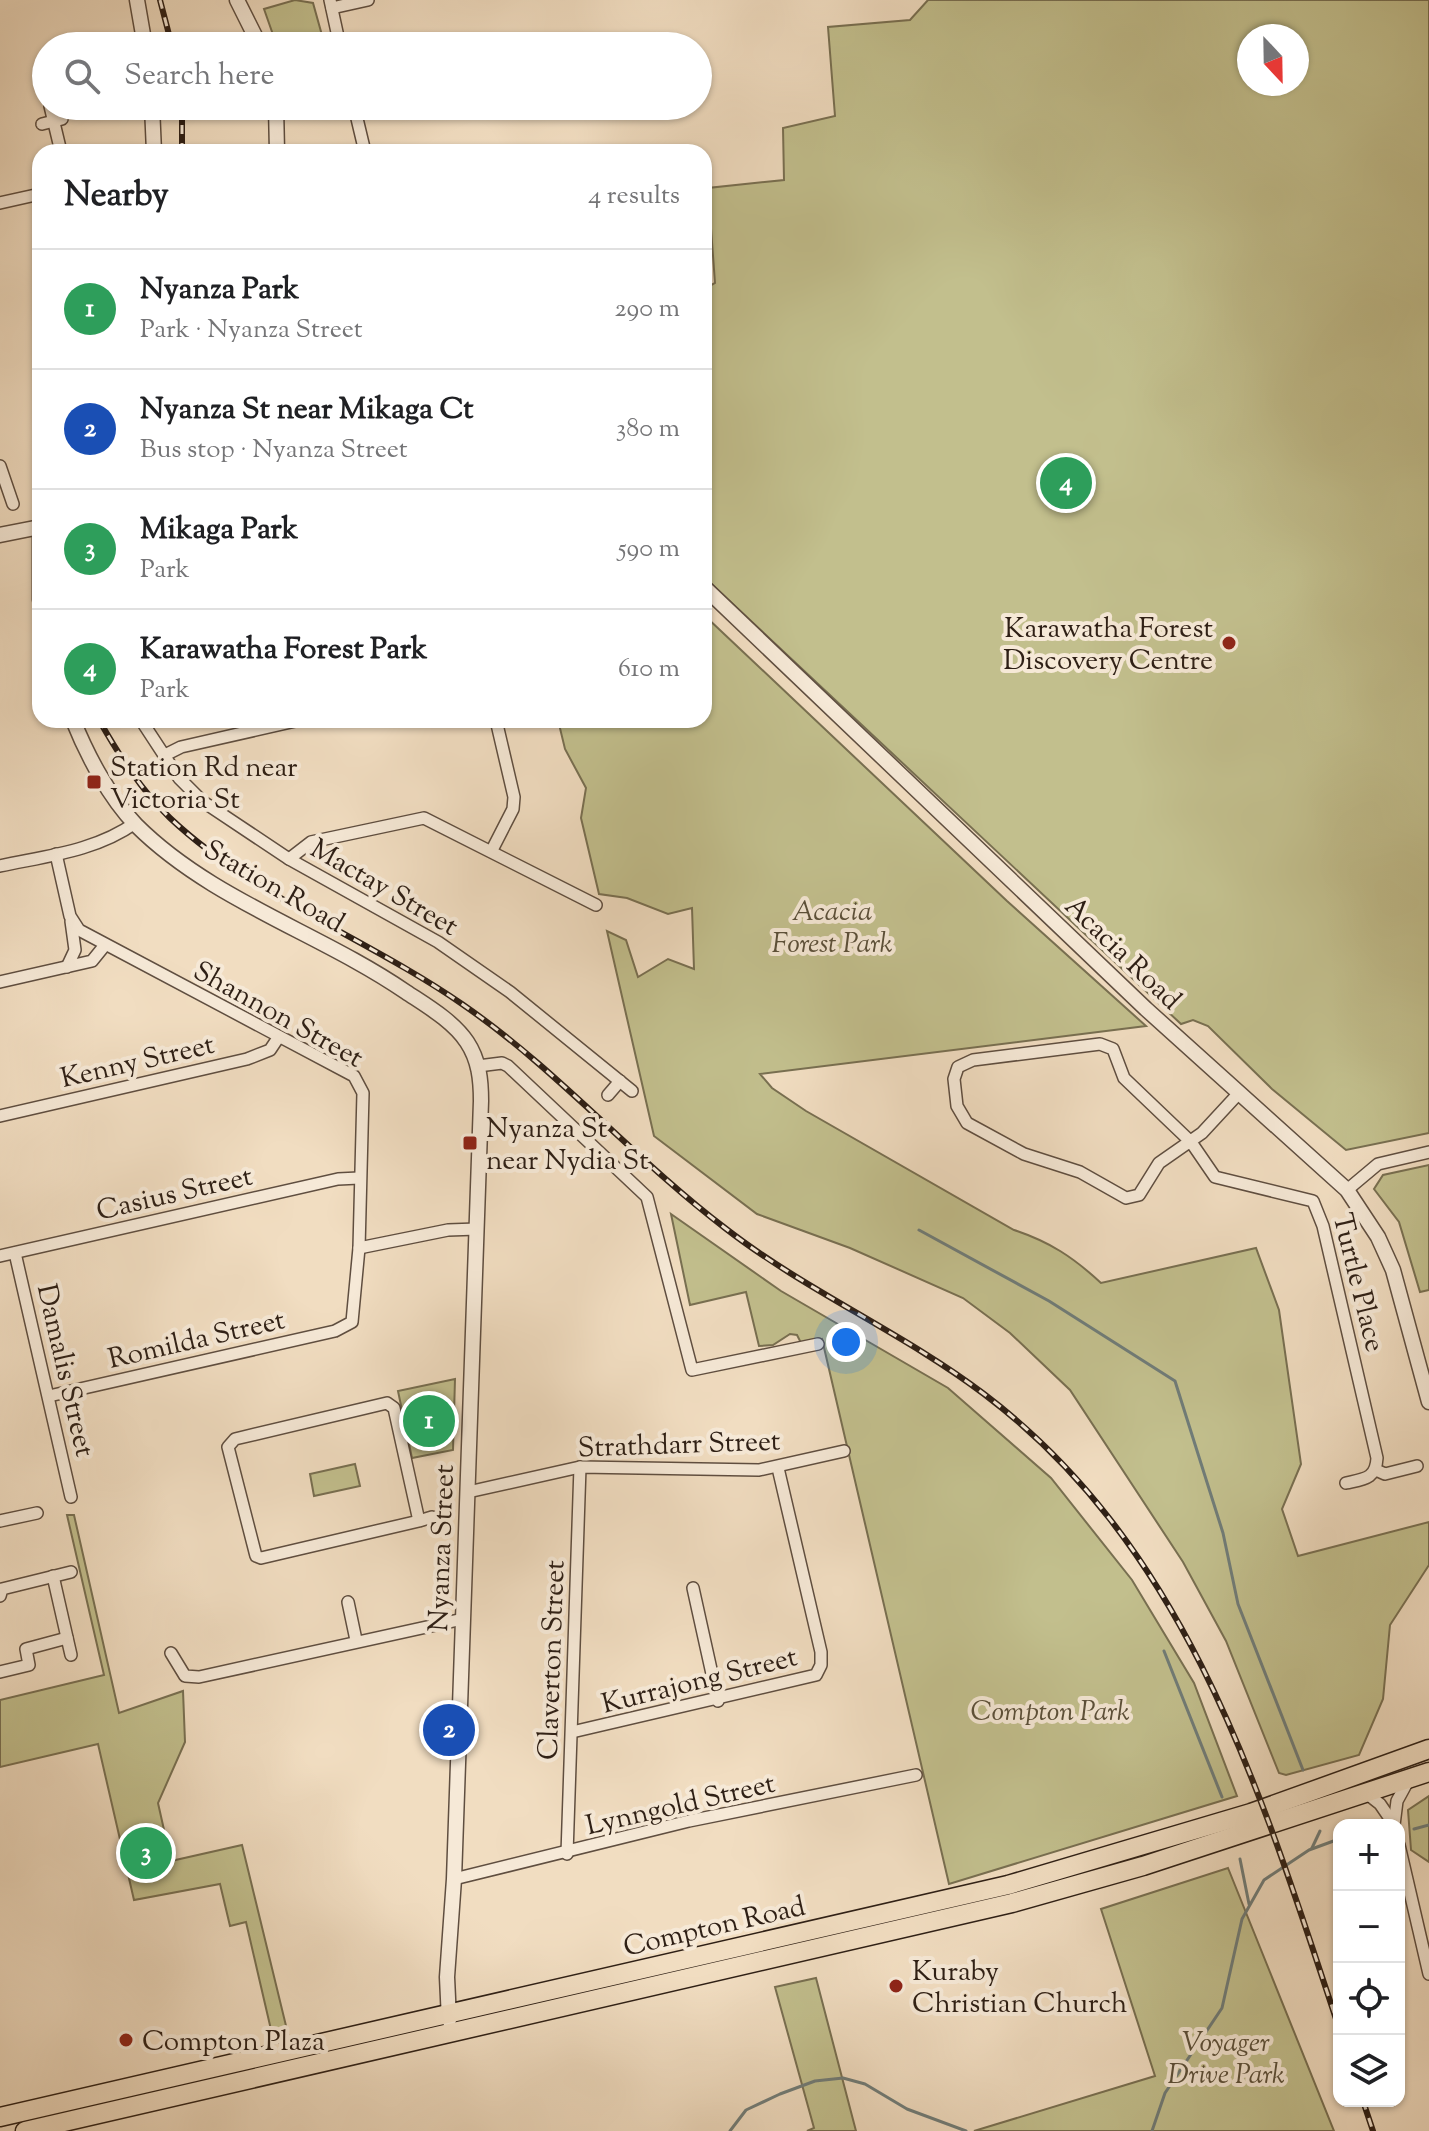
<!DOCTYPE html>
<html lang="en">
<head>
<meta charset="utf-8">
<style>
  body { margin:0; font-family:"Sorts Mill Goudy",serif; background:#f6f6f6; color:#202124 }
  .controls { position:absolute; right:24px; bottom:24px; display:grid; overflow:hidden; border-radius:16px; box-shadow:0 2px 6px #0004 }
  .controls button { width:72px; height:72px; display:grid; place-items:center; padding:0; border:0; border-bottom:2px solid #e0e0e0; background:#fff; color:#202124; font:40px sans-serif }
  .compass { position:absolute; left:1237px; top:24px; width:72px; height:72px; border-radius:50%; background:#fff; box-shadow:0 2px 6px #0004; rotate:158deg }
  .you { position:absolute; left:846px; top:1342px; width:28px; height:28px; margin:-20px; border:6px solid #fff; border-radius:50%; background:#1a73e8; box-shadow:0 0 0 12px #1a73e833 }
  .badge { display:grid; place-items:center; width:52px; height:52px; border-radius:50%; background:#8f2418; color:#fff; font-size:26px; font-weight:700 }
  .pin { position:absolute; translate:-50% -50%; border:4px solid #fff; box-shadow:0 2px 8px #0006 }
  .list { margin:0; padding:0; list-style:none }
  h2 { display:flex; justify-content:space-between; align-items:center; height:104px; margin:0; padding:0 32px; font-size:34px }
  h2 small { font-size:26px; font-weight:400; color:#757577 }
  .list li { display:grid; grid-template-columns:52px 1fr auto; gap:24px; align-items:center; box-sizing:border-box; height:120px; padding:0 32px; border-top:2px solid #e0e0e0 }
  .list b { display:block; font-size:30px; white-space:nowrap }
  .list p { margin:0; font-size:26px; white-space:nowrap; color:#757577 }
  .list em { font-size:26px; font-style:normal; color:#757577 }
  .icon { flex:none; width:44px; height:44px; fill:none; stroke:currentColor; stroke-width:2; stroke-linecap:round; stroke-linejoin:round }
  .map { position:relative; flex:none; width:1429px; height:2131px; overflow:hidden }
  .search { position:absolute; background:#fff; box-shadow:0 2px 6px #0004; left:32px; top:32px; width:680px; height:88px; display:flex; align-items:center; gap:20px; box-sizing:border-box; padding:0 28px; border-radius:44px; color:#757577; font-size:30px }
  .panel { position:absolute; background:#fff; box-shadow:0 2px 6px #0004; left:32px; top:144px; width:680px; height:584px; border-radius:24px }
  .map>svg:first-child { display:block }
</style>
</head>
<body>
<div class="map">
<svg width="1429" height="2131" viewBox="0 0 1429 2131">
  <rect width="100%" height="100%" fill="#f1ddc1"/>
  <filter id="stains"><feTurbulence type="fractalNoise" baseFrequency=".0025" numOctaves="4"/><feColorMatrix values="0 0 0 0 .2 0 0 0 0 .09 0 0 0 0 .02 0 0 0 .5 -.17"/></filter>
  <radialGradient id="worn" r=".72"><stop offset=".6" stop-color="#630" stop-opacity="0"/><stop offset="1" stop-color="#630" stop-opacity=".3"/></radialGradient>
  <g fill="#c2bf8d" stroke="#786f51" stroke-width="2" fill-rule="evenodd">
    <path d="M295,0L313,3L325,46H277L264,9Z"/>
    <path d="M928,0H1429V1133L1346,1150L1272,1089L1208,1026L1193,1020L1181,1024L704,577V289L715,283L708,188L784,180L783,128L835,116L828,27L910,20ZM1249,36H1297V84H1249Z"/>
    <path d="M704,615L1007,901L1146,1026L760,1074L772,1088L806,1111L1014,1230C1050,1242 1073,1257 1101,1283L1256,1248L1279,1310L1301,1464L1282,1509L1298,1556L1429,1522V1565L1390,1625L1383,1699L1359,1755L1286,1775L1279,1773L1226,1641L1183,1562L1070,1390L1010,1333L963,1298L850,1248L757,1214L654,1136L607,931L626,940L638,977L668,959L694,969L692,908L668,914L627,898L599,894L581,818L586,788L565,749L558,720H704Z"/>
    <path d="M1429,1165V1290L1420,1292L1399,1222L1374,1189L1383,1175Z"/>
    <path d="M671,1214L781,1291L948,1388L1051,1478L1132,1580L1194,1683L1237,1796L949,1884L822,1339L801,1343L797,1335L790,1334L773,1345L759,1346L746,1292L690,1305Z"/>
    <path d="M455,1379L453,1450L412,1458L398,1391Z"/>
    <path d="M355,1464L360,1486L314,1496L310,1474Z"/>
    <path d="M67,1515H74L119,1713L183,1691L185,1742L158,1803L171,1861L242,1845L288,2034H272L246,1922L230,1926L220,1884L134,1900L98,1744L0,1767V1700L104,1675Z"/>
    <path d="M1429,1796V1862L1411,1850L1408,1810Z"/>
    <path d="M1228,1868L1334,2131H974L1155,2076L1101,1909Z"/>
    <path d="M816,1978L856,2131H807L814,2128L775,1987Z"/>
  </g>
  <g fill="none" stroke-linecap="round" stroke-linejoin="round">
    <g stroke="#707c78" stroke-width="3">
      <path d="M919,1230L1049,1301L1175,1381L1223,1533L1238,1604L1303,1770"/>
      <path d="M1164,1651L1222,1797"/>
      <path d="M1414,1829L1429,1825"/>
      <path d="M1312,1848L1320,1831"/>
      <path d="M1240,1859L1249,1904"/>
      <path d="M730,2131L746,2110L780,2094L815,2081L843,2078L865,2084L907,2109L966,2131"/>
      <path d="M1152,2131L1165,2093L1222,2008L1242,1919L1264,1880L1309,1850L1339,1839"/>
    </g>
    <defs>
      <g id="minor">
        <path d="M330,0L340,46"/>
        <path d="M332,8L368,0"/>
        <path d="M50,106L61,152"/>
        <path d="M354,106L365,152"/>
        <path d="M42,124L62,119"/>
        <path d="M0,203L40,194"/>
        <path d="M0,466L13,504"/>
        <path d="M141,720L179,778L202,801L289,859L438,942L510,992L632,1091"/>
        <path d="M165,755L181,747L300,720"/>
        <path d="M492,850L513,809L514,797L496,720"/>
        <path d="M289,859L311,842L424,818L596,905"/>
        <path d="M0,866C46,856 96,851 135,823"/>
        <path d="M67,967L75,950L71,921"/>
        <path d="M0,982L92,961L105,945"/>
        <path d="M478,1066L502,1063L508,1066L647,1197L692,1370L818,1344"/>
        <path d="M1239,1093L1202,1133L1159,1163L1139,1195L1126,1198L1080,1172L1024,1154L967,1123L957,1106L954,1079L958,1067L973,1060L1100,1044L1113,1049L1124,1078L1191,1142L1215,1177L1313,1201L1323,1226L1377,1458C1376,1479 1364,1479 1346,1483"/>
        <path d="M608,1095L620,1081"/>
        <path d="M0,1116L247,1059L270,1050L278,1038"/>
        <path d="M1347,1190L1378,1164L1429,1152"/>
        <path d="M359,1248L448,1230L477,1229"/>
        <path d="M15,1253L71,1497"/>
        <path d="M0,1256L338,1179L359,1178"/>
        <path d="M49,1396L335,1331L352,1322L359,1248L363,1093L354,1076L79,930L70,916L56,854"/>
        <path d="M1376,1470L1385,1474L1417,1466"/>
        <path d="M468,1492L580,1467L759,1470L844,1451"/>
        <path d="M0,1521L37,1513"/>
        <path d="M419,1521L394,1408L387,1403L235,1439L228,1447L256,1556L261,1558L419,1521L432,1517"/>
        <path d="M53,1576L71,1655"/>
        <path d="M693,1588L718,1701"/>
        <path d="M0,1596L2,1589L71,1572"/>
        <path d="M348,1602L356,1640"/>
        <path d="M171,1653L185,1676L199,1677L463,1619"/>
        <path d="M0,1672L29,1665L26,1649L67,1638"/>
        <path d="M572,1732L816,1675L821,1665V1652L778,1468"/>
        <path d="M1366,1793L1380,1804L1393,1823"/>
        <path d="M1394,1825L1397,1801L1409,1779"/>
        <path d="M1399,1845L1429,1974"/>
        <path d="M567,1854L580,1467"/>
        <path d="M454,1879L689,1821L916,1775"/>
      </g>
      <g id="tertiary">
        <path d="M137,0L145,46"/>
        <path d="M237,0L260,46"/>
        <path d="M152,106L154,152"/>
        <path d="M276,106L277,152"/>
        <path d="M40,525V600"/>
        <path d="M0,535L40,527"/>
        <path d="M704,587L1146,1009L1347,1190L1378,1237L1393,1270L1429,1402"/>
        <path d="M73,720C87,755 109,797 136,825C211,900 320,933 406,992C427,1006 453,1021 467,1042C479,1060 481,1080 481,1101L454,1879L447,1977L449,2020"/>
      </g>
      <g id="primary">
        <path d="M0,2117L1008,1885L1251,1813L1429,1749"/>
        <path d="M25,2131L1012,1903L1143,1866L1429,1772"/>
      </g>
    </defs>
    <use href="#minor" stroke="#5f4e40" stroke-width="14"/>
    <use href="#tertiary" stroke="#5f4e40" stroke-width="17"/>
    <use href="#primary" stroke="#2e1f15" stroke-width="21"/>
    <use href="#minor" stroke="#f6e9d7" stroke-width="11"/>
    <use href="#tertiary" stroke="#f6e9d7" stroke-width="14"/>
    <use href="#primary" stroke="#f1ddc1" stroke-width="18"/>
    <defs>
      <g id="rail">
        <path d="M160,0L172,46"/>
        <path d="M182,152V106"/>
        <path d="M99,720C119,755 141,790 170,818C254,897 368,939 462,1004C557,1069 633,1158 725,1228C806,1291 902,1332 984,1394C1189,1549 1262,1796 1339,2028"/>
        <path d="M1363,2101L1373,2131"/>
      </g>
    </defs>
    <use href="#rail" stroke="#2e1f15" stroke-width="6"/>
    <use href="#rail" stroke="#f6e9d7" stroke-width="3" stroke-dasharray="9" stroke-linecap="butt"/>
  </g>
  <g fill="#8f2418" stroke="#f6e9d7" stroke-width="3">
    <circle cx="1229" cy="643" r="8"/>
    <rect x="86" y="774" width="16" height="16" rx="4"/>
    <rect x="462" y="1135" width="16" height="16" rx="4"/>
    <circle cx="896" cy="1986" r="8"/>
    <circle cx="126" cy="2040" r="8"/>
  </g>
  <g text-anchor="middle" stroke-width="8" stroke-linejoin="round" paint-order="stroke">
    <g font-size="28" fill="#2e1f15" stroke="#f6e9d7" text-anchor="start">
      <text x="1213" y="637" text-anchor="end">Karawatha Forest<tspan x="1213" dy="32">Discovery Centre</tspan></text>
      <text x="110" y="776">Station Rd near<tspan x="110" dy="32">Victoria St</tspan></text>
      <text x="486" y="1137">Nyanza St<tspan x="486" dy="32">near Nydia St</tspan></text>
      <text x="912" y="1980">Kuraby<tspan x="912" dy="32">Christian Church</tspan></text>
      <text x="142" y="2050">Compton Plaza</text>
    </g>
    <g font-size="28" fill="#2e1f15" stroke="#f6e9d7">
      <text transform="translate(275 885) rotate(30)" y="10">Station Road</text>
      <text transform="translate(385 886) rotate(30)" y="10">Mactay Street</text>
      <text transform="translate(1124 952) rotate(44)" y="10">Acacia Road</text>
      <text transform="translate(279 1013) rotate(29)" y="10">Shannon Street</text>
      <text transform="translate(137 1060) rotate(-13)" y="10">Kenny Street</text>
      <text transform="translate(174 1192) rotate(-13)" y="10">Casius Street</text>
      <text transform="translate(1360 1282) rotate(76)" y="10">Turtle Place</text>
      <text transform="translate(196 1338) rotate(-13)" y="10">Romilda Street</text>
      <text transform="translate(67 1370) rotate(77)" y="10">Damalis Street</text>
      <text transform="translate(679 1443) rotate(-2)" y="10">Strathdarr Street</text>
      <text transform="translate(440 1548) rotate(-88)" y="10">Nyanza Street</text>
      <text transform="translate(550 1660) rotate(-88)" y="10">Claverton Street</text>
      <text transform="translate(699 1679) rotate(-14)" y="10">Kurrajong Street</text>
      <text transform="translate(680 1803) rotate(-13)" y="10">Lynngold Street</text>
      <text transform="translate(714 1925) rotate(-13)" y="10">Compton Road</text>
    </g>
    <g font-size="28" font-style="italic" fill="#5a4f39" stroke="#f6e9d7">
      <text x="832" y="920">Acacia<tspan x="832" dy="32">Forest Park</tspan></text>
      <text x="1050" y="1720">Compton Park</text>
      <text x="1226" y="2051">Voyager<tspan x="1226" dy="32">Drive Park</tspan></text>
    </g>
  </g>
  <rect width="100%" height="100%" filter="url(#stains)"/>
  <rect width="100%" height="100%" fill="url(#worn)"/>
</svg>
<div class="controls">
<button>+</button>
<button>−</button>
<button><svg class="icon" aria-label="locate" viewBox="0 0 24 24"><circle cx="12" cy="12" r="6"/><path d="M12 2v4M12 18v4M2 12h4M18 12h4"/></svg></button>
<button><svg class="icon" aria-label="layers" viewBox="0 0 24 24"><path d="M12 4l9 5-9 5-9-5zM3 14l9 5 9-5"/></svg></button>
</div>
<svg class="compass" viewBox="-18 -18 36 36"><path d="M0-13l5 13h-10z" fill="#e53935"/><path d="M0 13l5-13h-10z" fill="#757577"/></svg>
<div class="you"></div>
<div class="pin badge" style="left:429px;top:1421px;background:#2e9e5b">1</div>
<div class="pin badge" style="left:449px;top:1730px;background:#1a4fb4">2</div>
<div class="pin badge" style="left:146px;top:1853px;background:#2e9e5b">3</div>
<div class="pin badge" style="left:1066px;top:483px;background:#2e9e5b">4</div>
<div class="search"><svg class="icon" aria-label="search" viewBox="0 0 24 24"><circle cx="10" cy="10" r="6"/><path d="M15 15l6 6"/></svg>Search here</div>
<section class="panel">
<h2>Nearby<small>4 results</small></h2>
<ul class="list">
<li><span class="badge" style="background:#2e9e5b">1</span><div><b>Nyanza Park</b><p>Park · Nyanza Street</p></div><em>290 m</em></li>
<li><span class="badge" style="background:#1a4fb4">2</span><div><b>Nyanza St near Mikaga Ct</b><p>Bus stop · Nyanza Street</p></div><em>380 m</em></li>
<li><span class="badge" style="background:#2e9e5b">3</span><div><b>Mikaga Park</b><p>Park</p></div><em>590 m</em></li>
<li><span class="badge" style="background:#2e9e5b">4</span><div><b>Karawatha Forest Park</b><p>Park</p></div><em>610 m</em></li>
</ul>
</section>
</div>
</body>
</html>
